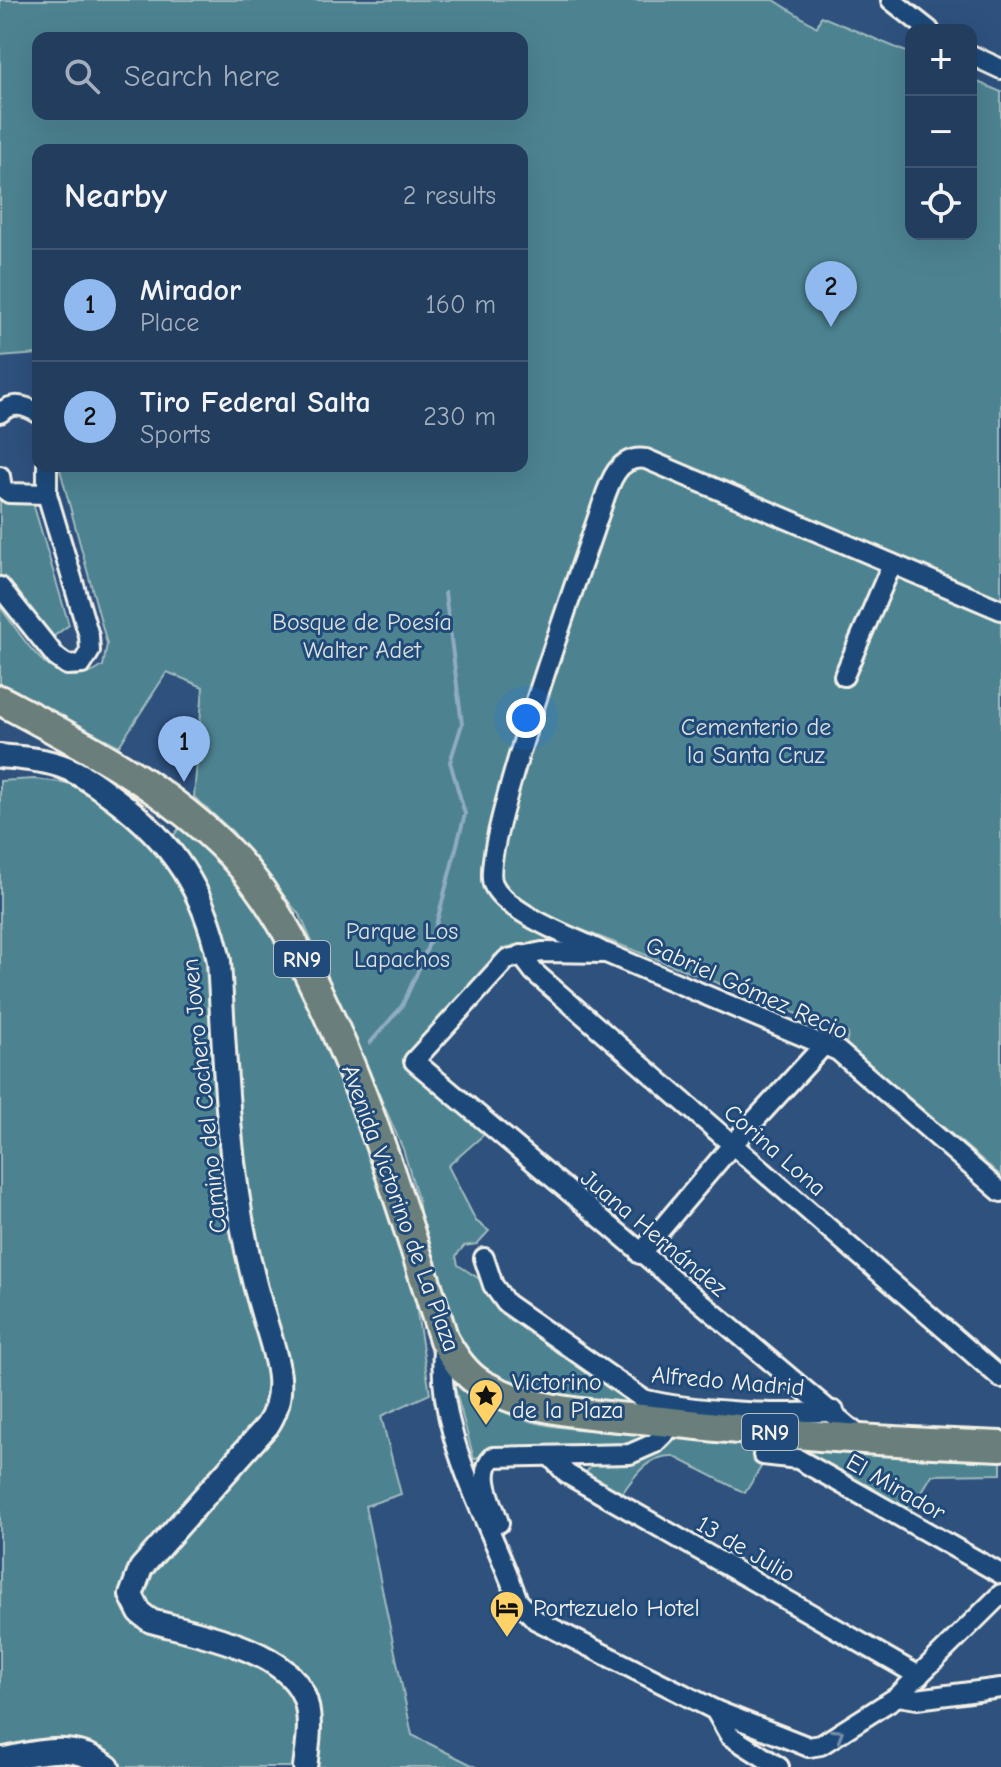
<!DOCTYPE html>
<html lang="en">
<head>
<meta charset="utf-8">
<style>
  body { margin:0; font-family:"Comic Neue",sans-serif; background:#2a4464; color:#f1f3f6 }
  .controls { position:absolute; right:24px; top:24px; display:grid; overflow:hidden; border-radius:16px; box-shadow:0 8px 32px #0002 }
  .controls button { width:72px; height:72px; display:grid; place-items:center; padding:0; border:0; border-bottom:2px solid #3f5673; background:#223d5e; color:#f1f3f6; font:40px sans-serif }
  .you { position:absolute; left:526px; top:718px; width:28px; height:28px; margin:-20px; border:6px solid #fff; border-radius:50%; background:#1a73e8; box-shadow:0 0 0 12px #1a73e833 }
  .badge { display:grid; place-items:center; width:52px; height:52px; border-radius:50%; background:#90b9f0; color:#111; font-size:26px; font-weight:700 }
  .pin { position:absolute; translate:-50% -66px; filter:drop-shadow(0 2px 4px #0008) }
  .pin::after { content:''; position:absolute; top:42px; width:28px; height:24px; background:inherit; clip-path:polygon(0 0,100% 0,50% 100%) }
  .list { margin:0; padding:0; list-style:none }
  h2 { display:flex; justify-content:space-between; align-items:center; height:104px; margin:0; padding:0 32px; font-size:34px }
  h2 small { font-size:26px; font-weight:400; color:#a2aebc }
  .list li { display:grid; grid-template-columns:52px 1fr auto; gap:24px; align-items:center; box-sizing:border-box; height:112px; padding:0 32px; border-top:2px solid #3f5673 }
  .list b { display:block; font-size:30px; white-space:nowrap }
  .list p { margin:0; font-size:26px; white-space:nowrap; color:#a2aebc }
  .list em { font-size:26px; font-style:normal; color:#a2aebc }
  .icon { flex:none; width:44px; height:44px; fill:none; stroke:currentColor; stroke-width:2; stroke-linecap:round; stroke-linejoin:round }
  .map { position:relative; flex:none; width:1001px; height:1767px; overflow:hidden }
  .search { position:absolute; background:#223d5e; box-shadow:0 8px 32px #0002; left:32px; top:32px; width:496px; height:88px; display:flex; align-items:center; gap:20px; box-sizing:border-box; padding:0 28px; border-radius:16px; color:#a2aebc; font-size:30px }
  .panel { position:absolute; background:#223d5e; box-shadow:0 8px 32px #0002; left:32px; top:144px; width:496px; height:328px; border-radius:16px }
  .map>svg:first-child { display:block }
</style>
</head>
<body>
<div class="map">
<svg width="1001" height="1767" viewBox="0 0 1001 1767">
  <rect width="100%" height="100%" fill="#2e517e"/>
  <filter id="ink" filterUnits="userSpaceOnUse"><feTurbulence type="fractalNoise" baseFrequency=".0125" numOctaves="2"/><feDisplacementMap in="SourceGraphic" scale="16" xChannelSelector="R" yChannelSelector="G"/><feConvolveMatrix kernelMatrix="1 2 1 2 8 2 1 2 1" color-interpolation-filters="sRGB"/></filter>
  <g filter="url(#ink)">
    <g fill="#4d8391" stroke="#a0babc" stroke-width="2" fill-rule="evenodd">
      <path d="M0,0H774L817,27L821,16L911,54V234H971V79L1001,92V1176L846,1044L848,1034L526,908L505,912L561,942L514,945L495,955L409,1062L488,1131L448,1166L476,1221L489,1231L477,1244L464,1246L456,1256L458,1265L481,1280L498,1304L652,1410L517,1393L464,1356L424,1242L418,1199L403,1149L301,917L233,832L194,797L203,687L167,672L119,746L0,684V607C26,640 55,700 103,666L107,644L59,466H522V150H38V354L0,357ZM38,38H522V114H38Z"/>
      <path d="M0,497L33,503L69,625L50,639L0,576Z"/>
      <path d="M34,779L86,785L169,842L183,823L220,861L274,928L341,1065L410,1268L430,1394L381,1416L401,1494L365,1506L412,1735L476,1767H0V781Z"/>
      <path d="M450,1370C461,1381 474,1395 487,1403C531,1431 591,1430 640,1433L642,1438L638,1446L609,1450L498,1447L474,1459Z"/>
      <path d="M681,1435L1001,1457V1474L932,1475L907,1516L769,1454L745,1493L673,1456C648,1455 634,1476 621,1495L591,1478L587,1471L595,1461Z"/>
    </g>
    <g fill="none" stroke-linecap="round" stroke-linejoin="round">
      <path stroke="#8fabc2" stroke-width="4" d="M370,1043L402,1006L417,973L435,929L465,814L450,762L462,724L445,593"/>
      <defs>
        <g id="minor">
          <path d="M891,0L929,30"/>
          <path d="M971,55L1001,69"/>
          <path d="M0,413C13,402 24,405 38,413"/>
          <path d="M0,476L2,488L9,493L47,494"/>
          <path d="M0,587L56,657L67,665L82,664L90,651L89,636L47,494V466"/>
          <path d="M844,676L892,564"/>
          <path d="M601,951C573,937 506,913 493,884C479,851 581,568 598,517C607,493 613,454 646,459L1001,610"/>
          <path d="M521,955L534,972L1001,1378"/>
          <path d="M640,1254L732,1145L825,1044"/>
          <path d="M484,1258L493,1285L506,1303L643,1399C688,1411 787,1416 834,1411"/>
          <path d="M444,1340C432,1430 489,1518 518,1601L536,1620L715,1710L809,1747L821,1745L898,1696L1001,1594"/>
          <path d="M863,1439L414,1061L507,959L542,952L606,953L838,1051L1001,1192"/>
          <path d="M763,1455L798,1459L1001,1574"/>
          <path d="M552,1458L567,1474L919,1676"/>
          <path d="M499,1523C493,1503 476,1474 493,1457L630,1454L655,1443L675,1423"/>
          <path d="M898,1696L917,1699L1001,1688"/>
          <path d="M715,1710L730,1736L779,1767"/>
        </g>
        <g id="tertiary">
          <path d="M0,756C20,758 42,759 61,766C81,773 98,786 114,798C171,840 205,891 219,961C226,1078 228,1197 262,1310C273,1350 292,1389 267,1426L141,1568L131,1595L140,1613L151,1621C195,1633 282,1648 303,1694C313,1716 308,1744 305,1767"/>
          <path d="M0,1760C39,1752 74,1741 108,1767"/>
        </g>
        <path id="trunk" d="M0,700C82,744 165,786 231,854C275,901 301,956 328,1014C376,1120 409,1229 444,1340C454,1357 465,1375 483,1385C536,1414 603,1415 661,1421C774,1434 887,1442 1001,1446"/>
      </defs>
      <use href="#minor" stroke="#f4f1e8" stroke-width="24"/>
      <use href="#tertiary" stroke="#f4f1e8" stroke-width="28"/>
      <use href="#trunk" stroke="#f4f1e8" stroke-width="34"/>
      <use href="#minor" stroke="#1f4a7a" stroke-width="18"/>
      <use href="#tertiary" stroke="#1f4a7a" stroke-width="22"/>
      <use href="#trunk" stroke="#6b7f7c" stroke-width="28"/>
    </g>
    <defs><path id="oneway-chevron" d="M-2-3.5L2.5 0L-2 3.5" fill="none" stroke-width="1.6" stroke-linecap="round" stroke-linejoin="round" transform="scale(2)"/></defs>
    <use stroke="#748da6" href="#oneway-chevron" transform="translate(838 1734) rotate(-33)"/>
  </g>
  <defs>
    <symbol id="sight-pin" viewBox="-11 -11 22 30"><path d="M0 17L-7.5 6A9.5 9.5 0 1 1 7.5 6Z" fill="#ffd166" stroke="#1f4a7a"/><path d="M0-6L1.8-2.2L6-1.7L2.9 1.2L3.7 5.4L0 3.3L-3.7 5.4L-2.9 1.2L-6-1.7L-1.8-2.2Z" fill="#111"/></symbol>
    <symbol id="hotel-pin" viewBox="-11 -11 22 30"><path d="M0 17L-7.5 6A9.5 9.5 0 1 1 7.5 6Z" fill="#ffd166" stroke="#1f4a7a"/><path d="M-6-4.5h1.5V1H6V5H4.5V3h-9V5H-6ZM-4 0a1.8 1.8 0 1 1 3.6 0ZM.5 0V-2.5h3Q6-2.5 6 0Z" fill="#111"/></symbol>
  </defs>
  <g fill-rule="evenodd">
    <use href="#sight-pin" x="466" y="1376" width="40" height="54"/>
    <use href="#hotel-pin" x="487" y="1588" width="40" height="54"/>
  </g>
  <g text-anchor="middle" stroke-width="6" stroke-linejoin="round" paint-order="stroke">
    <g fill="#1f4a7a" stroke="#b4bfc7" stroke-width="2">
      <rect x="274" y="941" width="56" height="36" rx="6"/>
      <rect x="742" y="1414" width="56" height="36" rx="6"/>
    </g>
    <g font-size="22" font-weight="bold" fill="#f4f1e8">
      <text x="302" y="967">RN9</text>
      <text x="770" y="1440">RN9</text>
    </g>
    <g font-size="24" fill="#dbe0db" stroke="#1f4a7a">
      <text x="362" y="630">Bosque de Poesía<tspan x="362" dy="28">Walter Adet</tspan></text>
      <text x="756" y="735">Cementerio de<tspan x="756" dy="28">la Santa Cruz</tspan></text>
      <text x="402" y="939">Parque Los<tspan x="402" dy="28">Lapachos</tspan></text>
    </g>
    <g font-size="24" fill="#f4f1e8" stroke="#1f4a7a">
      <text transform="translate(747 988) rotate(24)" y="8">Gabriel Gómez Recio</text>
      <text transform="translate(204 1096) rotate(-96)" y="8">Camino del Cochero Joven</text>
      <text transform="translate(775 1150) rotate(41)" y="8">Corina Lona</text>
      <text transform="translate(401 1208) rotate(70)" y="8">Avenida Victorino de La Plaza</text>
      <text transform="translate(654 1233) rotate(40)" y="8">Juana Hernández</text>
      <text transform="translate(728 1381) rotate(5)" y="8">Alfredo Madrid</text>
      <text transform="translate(896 1487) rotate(30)" y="8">El Mirador</text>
      <text transform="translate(746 1549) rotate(30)" y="8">13 de Julio</text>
    </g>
    <g font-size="24" fill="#f4f1e8" stroke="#1f4a7a" text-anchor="start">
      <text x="512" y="1390">Victorino<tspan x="512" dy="28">de la Plaza</tspan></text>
      <text x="533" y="1616">Portezuelo Hotel</text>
    </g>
  </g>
</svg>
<div class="controls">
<button>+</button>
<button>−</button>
<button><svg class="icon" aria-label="locate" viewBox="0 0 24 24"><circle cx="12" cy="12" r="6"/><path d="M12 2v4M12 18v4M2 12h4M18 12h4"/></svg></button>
</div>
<div class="you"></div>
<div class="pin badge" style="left:184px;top:782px">1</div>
<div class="pin badge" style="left:831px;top:327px">2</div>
<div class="search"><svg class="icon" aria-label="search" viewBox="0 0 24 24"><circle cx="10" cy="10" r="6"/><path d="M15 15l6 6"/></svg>Search here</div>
<section class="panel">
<h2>Nearby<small>2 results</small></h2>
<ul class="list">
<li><span class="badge">1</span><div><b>Mirador</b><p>Place</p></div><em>160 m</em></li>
<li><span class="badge">2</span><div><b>Tiro Federal Salta</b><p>Sports</p></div><em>230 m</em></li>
</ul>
</section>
</div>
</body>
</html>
